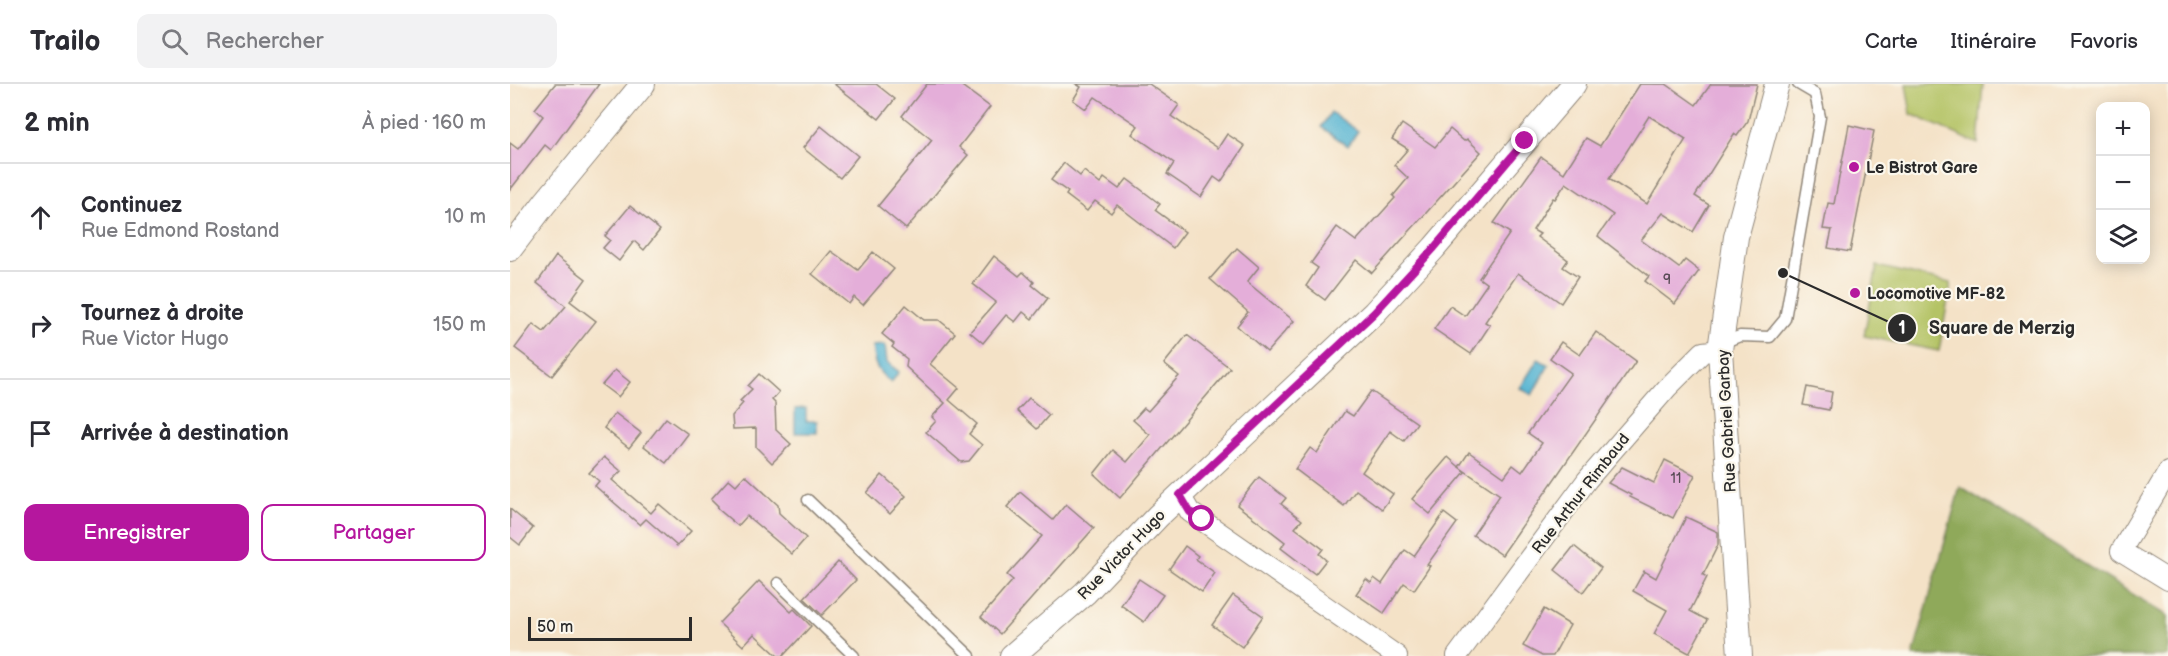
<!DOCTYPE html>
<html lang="fr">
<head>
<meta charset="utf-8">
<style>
  body { margin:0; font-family:"Balsamiq Sans",sans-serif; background:#f2f2f3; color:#2b2b33 }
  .controls { position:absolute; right:18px; top:18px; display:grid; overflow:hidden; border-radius:12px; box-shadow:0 3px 15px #0003 }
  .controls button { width:54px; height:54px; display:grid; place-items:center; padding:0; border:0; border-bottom:2px solid #e1e1e2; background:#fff; color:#2b2b33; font:30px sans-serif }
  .scale { position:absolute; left:18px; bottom:15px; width:164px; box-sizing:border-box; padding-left:6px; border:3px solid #2b2b2b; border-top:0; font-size:16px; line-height:21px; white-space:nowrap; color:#2b2b2b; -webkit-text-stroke:4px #fbf7ec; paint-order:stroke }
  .stop { position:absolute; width:18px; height:18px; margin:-14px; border:4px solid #b5179e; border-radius:50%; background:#fff }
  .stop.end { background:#b5179e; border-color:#fff; box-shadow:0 2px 6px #0008 }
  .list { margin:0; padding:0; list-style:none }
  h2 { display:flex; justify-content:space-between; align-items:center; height:78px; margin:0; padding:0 24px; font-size:26px }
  h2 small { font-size:20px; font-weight:400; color:#7c7c81 }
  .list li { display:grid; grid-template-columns:39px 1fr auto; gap:18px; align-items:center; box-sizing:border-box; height:108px; padding:0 24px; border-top:2px solid #e1e1e2 }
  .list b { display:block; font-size:22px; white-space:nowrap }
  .list p { margin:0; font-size:20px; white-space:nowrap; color:#7c7c81 }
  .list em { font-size:20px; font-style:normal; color:#7c7c81 }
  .actions { display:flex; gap:12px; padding:18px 24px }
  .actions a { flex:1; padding:14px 0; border:2px solid #b5179e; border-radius:12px; text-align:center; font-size:21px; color:#b5179e }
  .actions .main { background:#b5179e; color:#fff }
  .icon { flex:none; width:33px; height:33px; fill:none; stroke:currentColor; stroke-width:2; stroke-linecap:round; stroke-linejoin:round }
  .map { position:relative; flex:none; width:1658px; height:572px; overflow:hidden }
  header { display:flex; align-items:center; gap:36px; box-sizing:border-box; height:84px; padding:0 30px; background:#fff; border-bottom:2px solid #e1e1e2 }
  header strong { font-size:28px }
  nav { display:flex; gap:33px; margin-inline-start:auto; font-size:21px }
  .search { width:420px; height:54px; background:#f2f2f3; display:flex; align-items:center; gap:15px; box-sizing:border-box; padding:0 21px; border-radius:12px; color:#7c7c81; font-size:22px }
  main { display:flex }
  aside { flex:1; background:#fff }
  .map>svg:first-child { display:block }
</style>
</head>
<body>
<header>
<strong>Trailo</strong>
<div class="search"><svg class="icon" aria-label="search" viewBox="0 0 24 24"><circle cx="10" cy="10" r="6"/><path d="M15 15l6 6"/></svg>Rechercher</div>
<nav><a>Carte</a><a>Itinéraire</a><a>Favoris</a></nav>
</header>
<main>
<aside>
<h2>2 min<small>À pied · 160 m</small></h2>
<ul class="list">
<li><svg class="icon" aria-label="ahead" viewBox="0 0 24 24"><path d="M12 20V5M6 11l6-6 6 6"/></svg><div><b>Continuez</b><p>Rue Edmond Rostand</p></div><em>10 m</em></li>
<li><svg class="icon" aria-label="right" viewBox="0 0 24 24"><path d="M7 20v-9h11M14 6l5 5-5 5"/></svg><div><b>Tournez à droite</b><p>Rue Victor Hugo</p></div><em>150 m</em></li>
<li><svg class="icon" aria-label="arrive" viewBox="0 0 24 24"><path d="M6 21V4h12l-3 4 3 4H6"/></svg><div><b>Arrivée à destination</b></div></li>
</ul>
<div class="actions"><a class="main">Enregistrer</a><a>Partager</a></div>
</aside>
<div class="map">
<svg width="1658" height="572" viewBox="0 0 1658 572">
  <rect width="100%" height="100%" fill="#fbf7ec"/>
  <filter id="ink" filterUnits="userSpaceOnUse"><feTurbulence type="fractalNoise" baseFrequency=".0167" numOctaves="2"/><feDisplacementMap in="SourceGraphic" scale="12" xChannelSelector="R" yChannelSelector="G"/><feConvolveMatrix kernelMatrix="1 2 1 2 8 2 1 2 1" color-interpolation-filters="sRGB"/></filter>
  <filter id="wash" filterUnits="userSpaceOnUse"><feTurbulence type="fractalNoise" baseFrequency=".008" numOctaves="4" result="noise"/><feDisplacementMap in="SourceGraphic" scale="24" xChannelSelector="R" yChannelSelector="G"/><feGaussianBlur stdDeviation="1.35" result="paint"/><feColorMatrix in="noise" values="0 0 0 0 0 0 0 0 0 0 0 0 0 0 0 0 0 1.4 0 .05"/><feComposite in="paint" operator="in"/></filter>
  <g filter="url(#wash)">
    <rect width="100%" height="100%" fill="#f4e2c7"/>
    <g fill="#b4c365" stroke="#707748" stroke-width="1.5">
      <path d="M1396,0H1473L1468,60L1401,30Z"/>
      <path d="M1367,182L1441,199L1429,267L1354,252Z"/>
    </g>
    <path fill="#8fa95a" stroke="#5d6a42" stroke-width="1.5" d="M1450,403L1658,532V572H1403Z"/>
    <g fill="#53b3d1" stroke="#3f6f7e" stroke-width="1.5">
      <path d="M821,28L848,47L838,62L811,43Z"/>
      <path d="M375,261L377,278L389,288L381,299C366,286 364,281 362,262Z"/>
      <path d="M1028,275L1039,281L1022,311L1010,304Z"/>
      <path d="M296,324V337H307V349H285V325Z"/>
    </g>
    <g id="blocks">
      <g fill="#e4aed9" fill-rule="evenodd">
        <path d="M45,0H89L41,66L35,61L0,106V59L8,65L33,32L25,25Z"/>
        <path d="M324,0H366L385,15L369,35Z"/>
        <path d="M417,0H449L480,23L449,63L458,71L396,145L368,122L422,56L392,32Z"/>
        <path d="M566,0H639L669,21L661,32L708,64L717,50L735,62L711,98L704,93L691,113L657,90L664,79L622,50L628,42L585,13L576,25L563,16L571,3Z"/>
        <path d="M1130,0H1156L1186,21L1201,0H1247L1238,37L1227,52L1224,50L1185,112L1199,121L1183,148L1153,129L1131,156L1169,184L1175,176L1189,187L1165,220L1135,197L1139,192L1088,152L1103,131L1056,99L1045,115L1043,114L1023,146L1030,150L1027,153L1058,176L1053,183L1068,193L1051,219L1008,189L975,238L980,241L961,270L924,245L940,222L955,232L977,200L969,194L1000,149L984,139L1031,73L1054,89L1076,54L1090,62ZM1139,32L1176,55L1137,120L1099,95Z"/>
        <path d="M892,40L925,63L940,45L954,57L957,55L971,68L862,189L846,176L815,216L796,202L808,184L801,179L827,143L846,157L885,114L883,112L898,94L884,81L898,65L882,55Z"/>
        <path d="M1339,41L1364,47L1340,168L1318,164L1322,146L1313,145L1318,119L1324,120Z"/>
        <path d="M311,42L348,72L330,94L293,64Z"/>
        <path d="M554,79L570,92L574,87L590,100L594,94L609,105L617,95L650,120L645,126L675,148L663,164L607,121L601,129L585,117L577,127L556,111L558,108L541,96Z"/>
        <path d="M120,122L150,146L134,166L124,157L109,177L93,164L100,156L95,152Z"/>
        <path d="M727,164L749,183L737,198L784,237L757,268L727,242L738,228L700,195Z"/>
        <path d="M321,167L348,186L363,168L384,185L353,221L344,213L339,220L302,190Z"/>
        <path d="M46,172L76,195L60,217L86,237L42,292L5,264L23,240L34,248L56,222L27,199Z"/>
        <path d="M484,172L509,192L513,188L524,198L522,201L538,214L522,235L513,228L505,238L496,231L473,259L460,248L486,218L463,200Z"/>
        <path d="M396,221L414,236H429L445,249L420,280L449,304L439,316L467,340L459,350L472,361L459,377L451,378L416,348L426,337L422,333L435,319L396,283L397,275L382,263L384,260L372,250Z"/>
        <path d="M1086,248L1126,277L992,471L963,451L990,411L949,383L959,368L994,393L1003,381L1012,388L1032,359L1018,349L1061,289L1040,274L1051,258L1070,271Z"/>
        <path d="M677,251L720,284L610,414L584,390L603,366L617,378L640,351L623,336L634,324L638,327L669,292L654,280Z"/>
        <path d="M105,286L120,298L108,313L92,301Z"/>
        <path d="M249,290L269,308L262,316L265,319L266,346L281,360L262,379L246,363V344L223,345L222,332L233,319L230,317L242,305L238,302Z"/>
        <path d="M1297,303L1322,308L1319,326L1293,321Z"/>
        <path d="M861,307L907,339L894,357L880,347L852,388L883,410L872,425L846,406L834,422L785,385L800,364L807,369L835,327L843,332Z"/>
        <path d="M519,314L539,331L527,345L507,327Z"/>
        <path d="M105,329L131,349L119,364L94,344Z"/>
        <path d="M156,334L178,350L156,379L134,362Z"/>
        <path d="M94,373L111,387L102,396L141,429L149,420L181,447L167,462L136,435L130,441L85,402L89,397L79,389Z"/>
        <path d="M938,373L955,388L920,430L902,415Z"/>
        <path d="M1155,376L1185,391L1163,434L1120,413L1121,411L1098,399L1112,383L1144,399Z"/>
        <path d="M235,391L268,421L269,429L296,454L282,470L237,432L228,442L207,424L208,422L201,415L219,395L226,401Z"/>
        <path d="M372,391L396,412L380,430L357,409Z"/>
        <path d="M749,393L776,414L771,420L792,436L785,444L813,465L809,470L816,476L805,490L771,464L775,458L727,421Z"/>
        <path d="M510,408L543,436L556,420L584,444L490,550L471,533L503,496L497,491L532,452L497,423Z"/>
        <path d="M0,425L23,444L10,461L0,453Z"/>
        <path d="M934,429L947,439L917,481L920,482L904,506L894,499L874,529L846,510L856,495L861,499L864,494L872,500L895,466L904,472Z"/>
        <path d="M1176,433L1208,448V461L1193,491L1197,493L1180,527L1197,536L1179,569L1144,550L1157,526L1123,507L1134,487L1146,494Z"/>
        <path d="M675,462L688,472L686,475L705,489L692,508L659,485Z"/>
        <path d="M1064,462L1091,484L1073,508L1045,486Z"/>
        <path d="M328,478L346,496L312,531L294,514Z"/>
        <path d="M629,495L653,511L634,538L611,521Z"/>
        <path d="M249,497L281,528L284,525L301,542L273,572H268L244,550L233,562L209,539Z"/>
        <path d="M723,511L753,532L732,563L702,541Z"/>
        <path d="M1034,525L1060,541L1043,572H1032L1013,562Z"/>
      </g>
    </g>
  </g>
  <g filter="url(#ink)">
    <use href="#blocks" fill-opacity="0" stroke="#908679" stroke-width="1.5"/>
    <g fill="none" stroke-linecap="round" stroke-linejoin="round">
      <defs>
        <g id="service">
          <path d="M1212,259L1230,252L1260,253L1275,235L1310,33L1305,10L1288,0"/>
          <path d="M298,416L460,572"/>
          <path d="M268,499L344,572"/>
        </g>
        <g id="minor">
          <path d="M1658,388L1611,467L1658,496"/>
          <path d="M670,411L680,428L887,572"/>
          <path d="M947,572L1077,396L1157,304L1193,268L1210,266"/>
        </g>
        <g id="tertiary">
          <path d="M0,165L35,119L133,0"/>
          <path d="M502,572L575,509L648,432L864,229L924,164L1064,0"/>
          <path d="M1230,572L1210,266L1226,153L1267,0"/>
        </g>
      </defs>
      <use href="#service" stroke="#908679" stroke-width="13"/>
      <use href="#minor" stroke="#908679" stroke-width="22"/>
      <use href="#tertiary" stroke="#908679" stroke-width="26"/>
      <use href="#service" stroke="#fff" stroke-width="10"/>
      <use href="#minor" stroke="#fff" stroke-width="20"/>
      <use href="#tertiary" stroke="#fff" stroke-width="24"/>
    </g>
  </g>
  <g fill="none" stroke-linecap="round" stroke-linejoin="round" filter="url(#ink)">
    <path stroke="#b5179e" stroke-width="8" d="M692,435L680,428L670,411L864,229L924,164L1015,57"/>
  </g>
  <g fill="#b5179e" stroke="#fbf7ec" stroke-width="2">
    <circle cx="1344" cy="83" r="6"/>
    <circle cx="1345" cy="209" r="6"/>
  </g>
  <g text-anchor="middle" stroke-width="4.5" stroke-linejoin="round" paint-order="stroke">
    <g font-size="14" fill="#594c56">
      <text x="1157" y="200">9</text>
      <text x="1166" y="399">11</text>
    </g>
    <g font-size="16" font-weight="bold" fill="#2b2b2b" stroke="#fbf7ec" text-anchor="start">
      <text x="1356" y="89">Le Bistrot Gare</text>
      <text x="1357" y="215">Locomotive MF-82</text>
    </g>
    <g font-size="16" fill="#2b2b2b" stroke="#fbf7ec">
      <text transform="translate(1216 337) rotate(-93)" y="6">Rue Gabriel Garbay</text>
      <text transform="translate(1070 409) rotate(-52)" y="6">Rue Arthur Rimbaud</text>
      <text transform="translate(611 470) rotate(-46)" y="6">Rue Victor Hugo</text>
    </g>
  </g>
  <path fill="none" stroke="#2b2b2b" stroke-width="2" d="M1273 189L1392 244"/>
  <g fill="#2b2b2b" stroke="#fbf7ec" stroke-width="2">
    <circle cx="1273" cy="189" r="6"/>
    <circle cx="1392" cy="244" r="15"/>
  </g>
  <g font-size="18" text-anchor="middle" font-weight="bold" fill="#fff">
    <text x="1392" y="250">1</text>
  </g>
  <g font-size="18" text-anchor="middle" font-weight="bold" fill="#2b2b2b" stroke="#fbf7ec" stroke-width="4.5" stroke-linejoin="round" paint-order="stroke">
    <text x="1492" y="250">Square de Merzig</text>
  </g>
</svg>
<div class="controls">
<button>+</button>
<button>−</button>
<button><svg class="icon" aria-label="layers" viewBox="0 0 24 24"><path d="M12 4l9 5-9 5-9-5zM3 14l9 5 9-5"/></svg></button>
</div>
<div class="scale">50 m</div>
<div class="stop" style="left:692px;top:435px"></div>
<div class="stop end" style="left:1015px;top:57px"></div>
</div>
</main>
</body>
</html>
